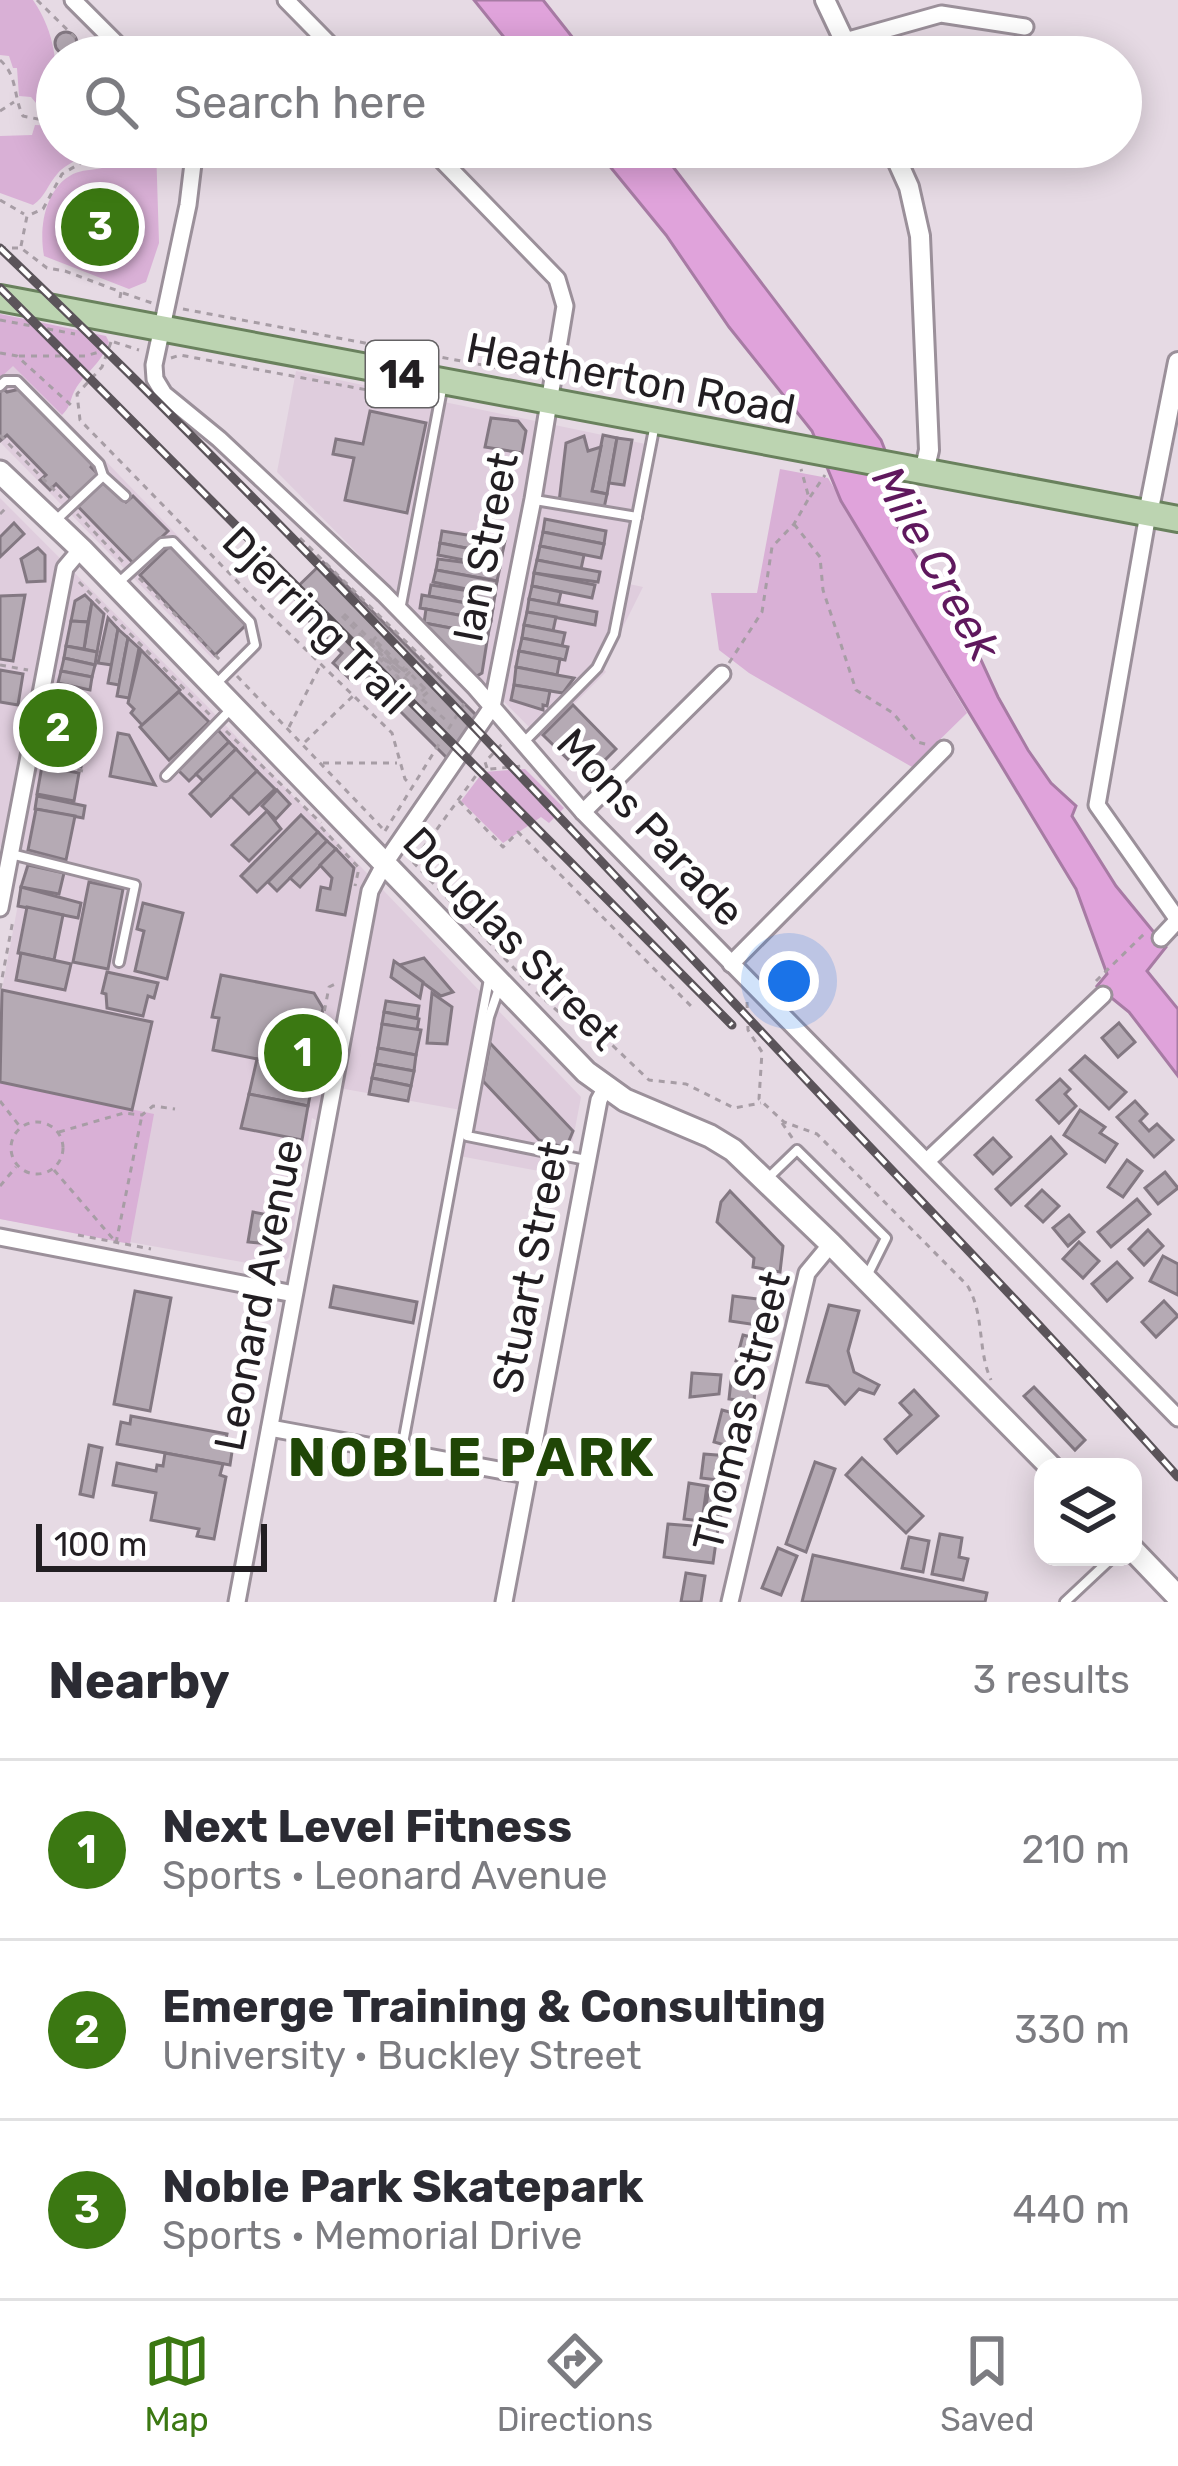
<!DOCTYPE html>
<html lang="en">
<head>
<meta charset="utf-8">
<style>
  body { margin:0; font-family:Rubik,sans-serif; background:#f7f7f7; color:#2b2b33 }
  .controls { position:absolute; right:36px; bottom:36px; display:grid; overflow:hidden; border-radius:24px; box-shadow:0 6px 30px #0003 }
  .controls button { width:108px; height:108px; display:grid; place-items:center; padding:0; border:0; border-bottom:3px solid #e1e1e2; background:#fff; color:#2b2b33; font:60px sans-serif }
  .scale { position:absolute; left:36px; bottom:30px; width:231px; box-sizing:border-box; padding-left:12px; border:6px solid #221e22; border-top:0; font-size:33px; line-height:42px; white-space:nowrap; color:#221e22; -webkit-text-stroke:9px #fff; paint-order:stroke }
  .you { position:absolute; left:789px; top:981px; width:42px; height:42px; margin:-30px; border:9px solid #fff; border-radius:50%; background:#1a73e8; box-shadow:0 0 0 18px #1a73e833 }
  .badge { display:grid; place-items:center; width:78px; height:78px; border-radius:50%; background:#3b7812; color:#fff; font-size:39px; font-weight:700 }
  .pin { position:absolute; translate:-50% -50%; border:6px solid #fff; box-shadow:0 3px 12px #0006 }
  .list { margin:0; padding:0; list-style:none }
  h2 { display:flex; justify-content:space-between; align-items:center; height:156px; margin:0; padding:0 48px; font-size:51px }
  h2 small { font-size:39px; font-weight:400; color:#7c7c81 }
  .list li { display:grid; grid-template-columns:78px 1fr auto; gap:36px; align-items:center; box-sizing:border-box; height:180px; padding:0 48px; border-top:3px solid #e1e1e2 }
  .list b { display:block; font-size:45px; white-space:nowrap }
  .list p { margin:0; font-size:39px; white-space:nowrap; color:#7c7c81 }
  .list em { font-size:39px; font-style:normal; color:#7c7c81 }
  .icon { flex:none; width:66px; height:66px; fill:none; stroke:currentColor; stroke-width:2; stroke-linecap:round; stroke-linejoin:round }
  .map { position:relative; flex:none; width:1178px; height:1602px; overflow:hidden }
  .search { position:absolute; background:#fff; box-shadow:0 6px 30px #0003; left:36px; right:36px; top:36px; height:132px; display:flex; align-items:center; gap:30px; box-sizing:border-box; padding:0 42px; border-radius:66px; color:#7c7c81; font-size:45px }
  .sheet { height:696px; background:#fff }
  nav { display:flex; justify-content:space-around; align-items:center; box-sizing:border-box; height:168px; border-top:3px solid #e1e1e2; background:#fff; font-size:33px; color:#7c7c81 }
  nav a { display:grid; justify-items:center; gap:6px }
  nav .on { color:#3b7812 }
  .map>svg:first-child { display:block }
</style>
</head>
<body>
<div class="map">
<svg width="1178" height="1602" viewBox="0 0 1178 1602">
  <rect width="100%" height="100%" fill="#e6dae4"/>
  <g fill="#dfcddd">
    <path d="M13,365L256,617L213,659L0,442V378Z"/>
    <path d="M296,371L655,446L629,584L643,587L603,667L606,672L540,738L277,472Z"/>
    <path d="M0,498L209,708L581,1097L566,1176L454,1155L461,1110L328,1086L321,1123L312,1118L289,1257L282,1266H265L0,1219V1000L28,851L0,847Z"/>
  </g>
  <g fill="#d9b0d6">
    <path d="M0,0H33C56,34 57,64 57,103L48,102L41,109L31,97L19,96L17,68H13L9,56L0,55Z"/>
    <path d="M35,125L57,126V147H87C81,161 68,162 58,173C48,184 45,197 33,205L0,193V136L32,135Z"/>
    <path d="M101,147H156L159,243L146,282L129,289L44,256C39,229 44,189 73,174C81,170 93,170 102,168L108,158Z"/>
    <path d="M0,314L106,336L109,342C99,367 86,371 75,390C69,401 72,405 62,415L13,366L0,378Z"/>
    <path d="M780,469L828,478L967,713L912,767L749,673L719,650L711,593H757Z"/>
    <path d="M525,769L564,808L549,823L541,817L503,843L461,801L483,772Z"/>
    <path d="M0,1082L154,1114L130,1244L0,1219Z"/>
  </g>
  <g fill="#e0a3db" stroke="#a77ba4" stroke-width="3">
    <path d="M474,0H543L588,57H520Z"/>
    <path d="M594,147H658L881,440L900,488L894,521L922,565L947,586L998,697L1028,750L1051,783L1076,806L1072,816L1116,886L1166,947L1147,971L1178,1009V1076L1129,1012L1097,986L1107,974L1076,889L841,501L812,431L729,327L666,235Z"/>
  </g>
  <g fill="#b5aab4" stroke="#837882" stroke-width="3">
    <circle cx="66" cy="43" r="11"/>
    <path d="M0,386L7,392L20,389L94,463L91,467L126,502L133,496L168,531L134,564L56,484L50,490L40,480L46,475L7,435L0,441Z"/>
    <path d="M370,411L426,423L407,513L345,500L354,458L333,454L336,439L363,444Z"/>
    <path d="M491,418L518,421L526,431L522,453L485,447Z"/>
    <path d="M603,435L617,438L607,494L592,491Z"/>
    <path d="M584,436L588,451L601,447L592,491L607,494L604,508L559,502L566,443Z"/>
    <path d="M617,438L632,440L624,485L609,483Z"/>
    <path d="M545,519L606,531L604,544L543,532Z"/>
    <path d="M14,523L24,534L0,557V537Z"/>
    <path d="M442,531L505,541L502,555L440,543Z"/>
    <path d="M543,532L604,544L601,558L540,546Z"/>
    <path d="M440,543L502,555L500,567L438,555Z"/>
    <path d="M170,546L246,625L215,655L140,575Z"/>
    <path d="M540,546L584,555L581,569L537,560Z"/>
    <path d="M38,548L45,555V581L27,582L21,559Z"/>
    <path d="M438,559L500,567L497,581L436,570Z"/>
    <path d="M537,560L600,572L598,582L534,573Z"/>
    <path d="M323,562L478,717L451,762L362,673L353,682L333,663L342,653L309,621L313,617L290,594Z"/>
    <path d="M436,570L497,581L495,595L433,582Z"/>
    <path d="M534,573L595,585L592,598L532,586Z"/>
    <path d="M431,585L495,595L493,608L429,596Z"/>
    <path d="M532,586L561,592L558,605L529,599Z"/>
    <path d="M25,595L13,661L0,659V596Z"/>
    <path d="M85,595L92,602L88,622L71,621L75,601Z"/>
    <path d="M422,595L493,608L491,621L420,608Z"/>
    <path d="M529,599L597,612L595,625L527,612Z"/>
    <path d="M92,602L104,614L97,652L84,649Z"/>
    <path d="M426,609L491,621L488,635L424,623Z"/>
    <path d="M527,612L556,617L553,631L524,625Z"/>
    <path d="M108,618L118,629L112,665L98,663Z"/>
    <path d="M71,621L88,622L84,649L66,646Z"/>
    <path d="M424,623L488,635L482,673L475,677Z"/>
    <path d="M524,625L565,633L562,646L522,638Z"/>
    <path d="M118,629L128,638L119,685L108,683Z"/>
    <path d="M128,638L139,648L129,698L117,696Z"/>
    <path d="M522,638L568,647L565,660L519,651Z"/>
    <path d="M66,646L97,652L95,665L64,658Z"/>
    <path d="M141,650L180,690L142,725L131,713L134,709L128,703Z"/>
    <path d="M519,651L560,659L557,675L516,667Z"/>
    <path d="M64,658L95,665L92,677L61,671Z"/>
    <path d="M516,667L557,675L574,678L563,693L514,685Z"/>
    <path d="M0,670L23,674L18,705L0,702Z"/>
    <path d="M61,671L92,677L90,690L58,683Z"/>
    <path d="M514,685L550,691L547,706L543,705V710L511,700Z"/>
    <path d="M179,692L209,722L169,760L140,727Z"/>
    <path d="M573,705L616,749L587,778L543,735Z"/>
    <path d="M51,718L88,725L81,767L43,760Z"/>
    <path d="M218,730L229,742L189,781L177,769Z"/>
    <path d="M118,733L129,735L155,785L110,776Z"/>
    <path d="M229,742L236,749L203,781L196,774Z"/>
    <path d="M236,749L257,771L211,816L190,794Z"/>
    <path d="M42,766L79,773L74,801L37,794Z"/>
    <path d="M257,771L275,789L249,814L231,796Z"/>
    <path d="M277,790L290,804L276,819L262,806Z"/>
    <path d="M37,796L85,806L83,818L35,809Z"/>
    <path d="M36,809L75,816L66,860L28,850Z"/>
    <path d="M267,811L281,829L249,861L232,845Z"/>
    <path d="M301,815L318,832L257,892L241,876Z"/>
    <path d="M318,832L327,841L277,891L268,882Z"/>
    <path d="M327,841L336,849L300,887L290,878Z"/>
    <path d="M336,849L354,868L345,915L317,910L321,887L330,889L332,878L320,865Z"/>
    <path d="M28,865L64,873L59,894L21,887Z"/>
    <path d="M89,882L123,889L108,969L73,962Z"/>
    <path d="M21,887L81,903L78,918L18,906Z"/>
    <path d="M143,903L183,913L167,979L135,971L144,931L137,929Z"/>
    <path d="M27,907L63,915L54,960L18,953Z"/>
    <path d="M21,953L71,964L65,990L16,980Z"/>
    <path d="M424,958L453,992L441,996L399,965Z"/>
    <path d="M394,961L423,982L420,998L391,977Z"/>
    <path d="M107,972L158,983L154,998L148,996L143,1016L107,1008L106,994L102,993Z"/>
    <path d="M221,975L314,993L323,1008L311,1070L213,1050L219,1018L212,1017Z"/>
    <path d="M2,990L152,1022L132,1110L0,1082Z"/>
    <path d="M432,993L452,1007L447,1044L427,1043Z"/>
    <path d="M386,1001L419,1006L417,1018L384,1012Z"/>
    <path d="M384,1012L419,1019L417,1030L382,1024Z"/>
    <path d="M1119,1023L1135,1042L1118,1057L1102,1038Z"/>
    <path d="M382,1024L421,1030L416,1055L378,1048Z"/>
    <path d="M490,1043L573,1131L566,1148L539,1140L483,1081Z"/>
    <path d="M378,1048L416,1055L414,1071L375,1064Z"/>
    <path d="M1085,1056L1126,1092L1109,1109L1070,1070Z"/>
    <path d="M257,1059L315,1071L308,1106L249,1094Z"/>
    <path d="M375,1064L414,1071L411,1086L372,1078Z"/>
    <path d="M372,1078L411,1086L408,1101L369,1094Z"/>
    <path d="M1060,1079L1070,1089L1065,1094L1076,1106L1059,1123L1037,1100Z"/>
    <path d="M249,1094L308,1106L302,1140L241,1128Z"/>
    <path d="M1135,1101L1147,1114L1140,1121L1149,1131L1157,1124L1173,1140L1154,1157L1117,1117Z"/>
    <path d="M1080,1110L1105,1127L1100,1133L1117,1144L1105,1162L1064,1135Z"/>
    <path d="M1051,1137L1066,1154L1011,1205L996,1189Z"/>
    <path d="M993,1138L1011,1157L993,1174L975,1155Z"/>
    <path d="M1127,1160L1142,1171L1123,1197L1108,1187Z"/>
    <path d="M1165,1172L1178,1188L1158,1204L1145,1188Z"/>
    <path d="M1042,1190L1059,1206L1043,1222L1026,1206Z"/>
    <path d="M730,1191L783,1246L780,1272L753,1267L754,1258L717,1222L721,1202Z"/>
    <path d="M1137,1199L1150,1214L1111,1247L1098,1232Z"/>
    <path d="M253,1212L284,1218L279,1245L248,1242Z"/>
    <path d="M1069,1215L1084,1232L1068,1246L1053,1228Z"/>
    <path d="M1148,1230L1163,1246L1144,1265L1129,1249Z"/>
    <path d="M1079,1242L1099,1261L1083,1278L1063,1259Z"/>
    <path d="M1163,1256L1178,1264V1295L1150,1281Z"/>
    <path d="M1117,1262L1132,1278L1107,1301L1092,1284Z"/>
    <path d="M334,1286L417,1302L413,1323L330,1307Z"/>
    <path d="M135,1291L171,1298L150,1411L114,1404Z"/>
    <path d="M733,1296L767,1300L764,1326L730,1321Z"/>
    <path d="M1164,1301L1178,1316L1156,1337L1142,1322Z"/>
    <path d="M829,1305L859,1311L848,1351L854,1372L879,1385L874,1394L859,1389L845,1404L828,1386L807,1382Z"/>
    <path d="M743,1335L763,1340L756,1366L736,1361Z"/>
    <path d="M692,1373L721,1375L719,1394L690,1397Z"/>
    <path d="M743,1374L756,1376L754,1402L729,1399L731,1381L742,1382Z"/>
    <path d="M1034,1387L1085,1440L1075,1450L1024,1396Z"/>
    <path d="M914,1390L938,1416L897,1453L885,1439L911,1415L900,1403Z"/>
    <path d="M722,1410L745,1416L742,1425L734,1423L728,1446L714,1442Z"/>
    <path d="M131,1416L227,1434L225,1444L233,1445L230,1465L117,1444L121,1422L130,1424Z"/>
    <path d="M89,1445L102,1448L93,1497L80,1494Z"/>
    <path d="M165,1453L223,1464L220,1475L226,1477L214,1539L197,1536L199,1529L151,1520L156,1493L113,1485L117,1463L156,1471L157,1465L163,1466Z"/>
    <path d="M704,1454L729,1456L727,1481L701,1478Z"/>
    <path d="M862,1458L923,1516L906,1533L846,1475Z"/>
    <path d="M815,1462L835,1469L806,1552L786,1544Z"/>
    <path d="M689,1483L707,1486L702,1521L684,1519Z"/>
    <path d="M709,1487L725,1490L721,1515L705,1512Z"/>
    <path d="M668,1524L718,1528L713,1563L664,1557Z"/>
    <path d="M940,1534L962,1538L959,1557L968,1559L963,1580L932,1574Z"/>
    <path d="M909,1537L929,1541L923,1572L902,1568Z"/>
    <path d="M778,1548L797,1556L781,1595L762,1588Z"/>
    <path d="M813,1555L987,1593L985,1602H802Z"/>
    <path d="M686,1573L705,1576L701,1602H681Z"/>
  </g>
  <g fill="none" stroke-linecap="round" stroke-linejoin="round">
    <defs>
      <g id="service">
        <path d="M0,386L5,381H17L99,464L103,476L125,496"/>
        <path d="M535,500L637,517"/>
        <path d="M55,521L103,476"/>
        <path d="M116,585L162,543L173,542L250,622L255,645L218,682"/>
        <path d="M400,610L443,384"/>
        <path d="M523,743L597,668L614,634L655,424"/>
        <path d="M166,776L231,709"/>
        <path d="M11,854L135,885L119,962"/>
        <path d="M499,988L489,1017L467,1136L586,1160"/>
        <path d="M766,1180L797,1150L886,1238L866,1278"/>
        <path d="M401,1454L489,979"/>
        <path d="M1065,1602L1113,1557"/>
      </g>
      <g id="minor">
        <path d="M73,0L130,57"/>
        <path d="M286,0L342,57"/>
        <path d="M845,41L941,14L1025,27"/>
        <path d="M195,147L188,205L154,365L155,379L164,394L219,439L384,594L475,687L583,812L1178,1418"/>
        <path d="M1148,514L1097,805L1178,920"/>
        <path d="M583,812L722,674"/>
        <path d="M0,908L65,568L81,549"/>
        <path d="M1161,938L1176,922"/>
        <path d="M731,964L944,749"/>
        <path d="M927,1161L1103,995"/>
        <path d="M0,1237L294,1294"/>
        <path d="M270,1428L526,1475"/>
        <path d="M237,1602L370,891L385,863L492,707L533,499L565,306L557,279L429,147"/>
        <path d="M504,1602L599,1100L605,1089"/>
        <path d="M730,1602L807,1273L831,1244"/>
      </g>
      <g id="tertiary">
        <path d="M825,0L852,57"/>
        <path d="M891,147L909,187L920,236L929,450L924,472"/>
        <path d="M1148,514L1178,362"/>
      </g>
      <g id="secondary">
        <path d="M0,472L81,549L586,1072L625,1100L710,1136L733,1150L831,1244L1051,1467"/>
        <path d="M1133,1550L1178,1597"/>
      </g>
      <path id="primary" d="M0,298L1178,519"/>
    </defs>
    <use href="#service" stroke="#9b909a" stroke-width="14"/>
    <use href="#minor" stroke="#9b909a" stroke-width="21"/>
    <use href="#tertiary" stroke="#9b909a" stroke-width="24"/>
    <use href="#secondary" stroke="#9b909a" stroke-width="27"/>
    <use href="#primary" stroke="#69815d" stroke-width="30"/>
    <g stroke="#a79da5" stroke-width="3" stroke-dasharray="6 6" stroke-linecap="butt">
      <path d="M37,0L95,57"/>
      <path d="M0,60C18,76 13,96 23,116L57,123"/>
      <path d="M0,111L14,102"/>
      <path d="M173,147L177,158"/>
      <path d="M0,200L24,214"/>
      <path d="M21,246L27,216L43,209L62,174L86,160L89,147"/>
      <path d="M0,248H21L47,268L65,271L121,292L119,303"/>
      <path d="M123,293L152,303"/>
      <path d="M183,309L536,375"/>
      <path d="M0,320L75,334"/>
      <path d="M111,342L102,367L77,394L80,420L268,613L392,733L405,779L411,785"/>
      <path d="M114,342L139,350"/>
      <path d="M0,353L17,356L73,407"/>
      <path d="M111,353L139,380"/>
      <path d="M19,356H85L110,349"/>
      <path d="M171,358L180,355L426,401"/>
      <path d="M0,435L62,498"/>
      <path d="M810,497L825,475"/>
      <path d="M0,514L8,506"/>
      <path d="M77,514L124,563"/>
      <path d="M794,524L820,557L823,590L856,690L893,713L917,742L929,745"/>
      <path d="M300,538L443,678"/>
      <path d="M139,578L221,661"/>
      <path d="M79,582L211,716"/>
      <path d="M344,614L402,670"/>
      <path d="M342,616L399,673"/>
      <path d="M377,642L404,668"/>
      <path d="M370,649L396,675"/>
      <path d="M729,663L762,612L772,547L794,524L809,498L801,469"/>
      <path d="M0,665L28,670"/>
      <path d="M237,676L383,829"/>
      <path d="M404,677L420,692"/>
      <path d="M423,696L428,692L406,669L397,677L449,723"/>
      <path d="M289,727L320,666"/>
      <path d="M226,731L321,823"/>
      <path d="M305,742L354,695"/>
      <path d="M42,763L83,771"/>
      <path d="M323,763H397"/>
      <path d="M487,768L485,762L502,744"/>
      <path d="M459,801L503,847L518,832L691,1006"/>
      <path d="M321,827L359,868L355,886"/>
      <path d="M385,831L467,699"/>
      <path d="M408,856L413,862L480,770L522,766"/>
      <path d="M413,862L530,985"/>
      <path d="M1096,981L1145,933"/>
      <path d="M0,989L13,920"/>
      <path d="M536,992L570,1022L592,1026L649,1080L686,1084L734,1108L761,1103"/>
      <path d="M747,1002L748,1030L762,1052L759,1099L784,1122L817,1134L967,1285C985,1314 977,1349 991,1380"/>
      <path d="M313,1070L329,987L337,983"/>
      <path d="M0,1101L21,1128"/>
      <circle cx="37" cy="1148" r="26"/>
      <path d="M782,1123L793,1139"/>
      <path d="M59,1132L124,1113L142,1115L153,1106L175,1109"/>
      <path d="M298,1145L300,1140"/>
      <path d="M54,1170L114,1240"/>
      <path d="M0,1186L16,1167"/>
      <path d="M78,1235L151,1249"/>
      <path d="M116,1243L142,1115"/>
    </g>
    <use href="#service" stroke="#fff" stroke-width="8"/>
    <use href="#minor" stroke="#fff" stroke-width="15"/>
    <use href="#tertiary" stroke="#fff" stroke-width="18"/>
    <use href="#secondary" stroke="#fff" stroke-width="21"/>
    <use href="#primary" stroke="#bcd4b1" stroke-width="24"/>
    <defs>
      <g id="rail">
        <path d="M0,248C271,507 526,781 782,1054C914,1195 1049,1332 1178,1477"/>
        <path d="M0,288L732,1025"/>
      </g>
    </defs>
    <use href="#rail" stroke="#5b545a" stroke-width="9"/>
    <use href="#rail" stroke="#fff" stroke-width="4.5" stroke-dasharray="14" stroke-linecap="butt"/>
    <g stroke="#a79da5" stroke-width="3" stroke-dasharray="6 6" stroke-linecap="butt">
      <path d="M370,643L400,673L371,648"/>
      <path d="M376,643L403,670L388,658"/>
      <path d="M364,650L379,634"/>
      <path d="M397,684L413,669"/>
      <path d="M412,699L428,685"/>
    </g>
  </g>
  <g text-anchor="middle" stroke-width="10" stroke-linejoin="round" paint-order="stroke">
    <rect fill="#fff" stroke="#646264" stroke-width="3" x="366" y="341" width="72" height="66" rx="9"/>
    <g font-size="39" font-weight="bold" fill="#221e22">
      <text x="402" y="388">14</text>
    </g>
    <g font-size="42" fill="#221e22" stroke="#fff">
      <text transform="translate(631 378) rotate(11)" y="15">Heatherton Road</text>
      <text transform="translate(485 547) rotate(-79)" y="15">Ian Street</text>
      <text transform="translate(317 620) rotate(45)" y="15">Djerring Trail</text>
      <text transform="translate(651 827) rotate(47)" y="15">Mons Parade</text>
      <text transform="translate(512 938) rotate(46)" y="15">Douglas Street</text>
      <text transform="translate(530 1267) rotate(-79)" y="15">Stuart Street</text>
      <text transform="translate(258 1295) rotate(-79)" y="15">Leonard Avenue</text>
      <text transform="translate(741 1411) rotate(-76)" y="15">Thomas Street</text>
    </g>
    <g font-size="45" font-style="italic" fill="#5f185d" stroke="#fff">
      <text transform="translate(937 563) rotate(61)" y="16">Mile Creek</text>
    </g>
    <g font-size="54" font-weight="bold" letter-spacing="3" fill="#204606" stroke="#fff">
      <text x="472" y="1476">NOBLE PARK</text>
    </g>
  </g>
</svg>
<div class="controls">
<button><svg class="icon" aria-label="layers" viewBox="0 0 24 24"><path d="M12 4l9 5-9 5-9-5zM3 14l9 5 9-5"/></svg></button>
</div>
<div class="scale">100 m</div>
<div class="you"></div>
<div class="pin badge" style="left:303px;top:1053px">1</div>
<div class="pin badge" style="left:58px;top:728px">2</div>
<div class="pin badge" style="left:100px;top:227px">3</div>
<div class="search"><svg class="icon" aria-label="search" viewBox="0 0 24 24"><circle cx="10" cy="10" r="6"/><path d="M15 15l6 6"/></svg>Search here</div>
</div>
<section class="sheet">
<h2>Nearby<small>3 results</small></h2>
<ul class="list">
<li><span class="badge">1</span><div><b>Next Level Fitness</b><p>Sports · Leonard Avenue</p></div><em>210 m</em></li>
<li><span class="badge">2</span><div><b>Emerge Training &amp; Consulting</b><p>University · Buckley Street</p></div><em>330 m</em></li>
<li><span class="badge">3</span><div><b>Noble Park Skatepark</b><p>Sports · Memorial Drive</p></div><em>440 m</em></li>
</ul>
</section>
<nav>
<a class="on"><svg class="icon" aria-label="map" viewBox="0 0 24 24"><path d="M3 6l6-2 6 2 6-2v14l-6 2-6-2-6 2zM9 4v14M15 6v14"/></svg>Map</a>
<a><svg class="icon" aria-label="directions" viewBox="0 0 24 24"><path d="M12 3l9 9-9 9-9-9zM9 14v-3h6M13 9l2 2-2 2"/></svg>Directions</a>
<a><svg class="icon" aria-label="saved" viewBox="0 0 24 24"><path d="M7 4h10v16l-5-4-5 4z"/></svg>Saved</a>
</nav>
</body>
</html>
